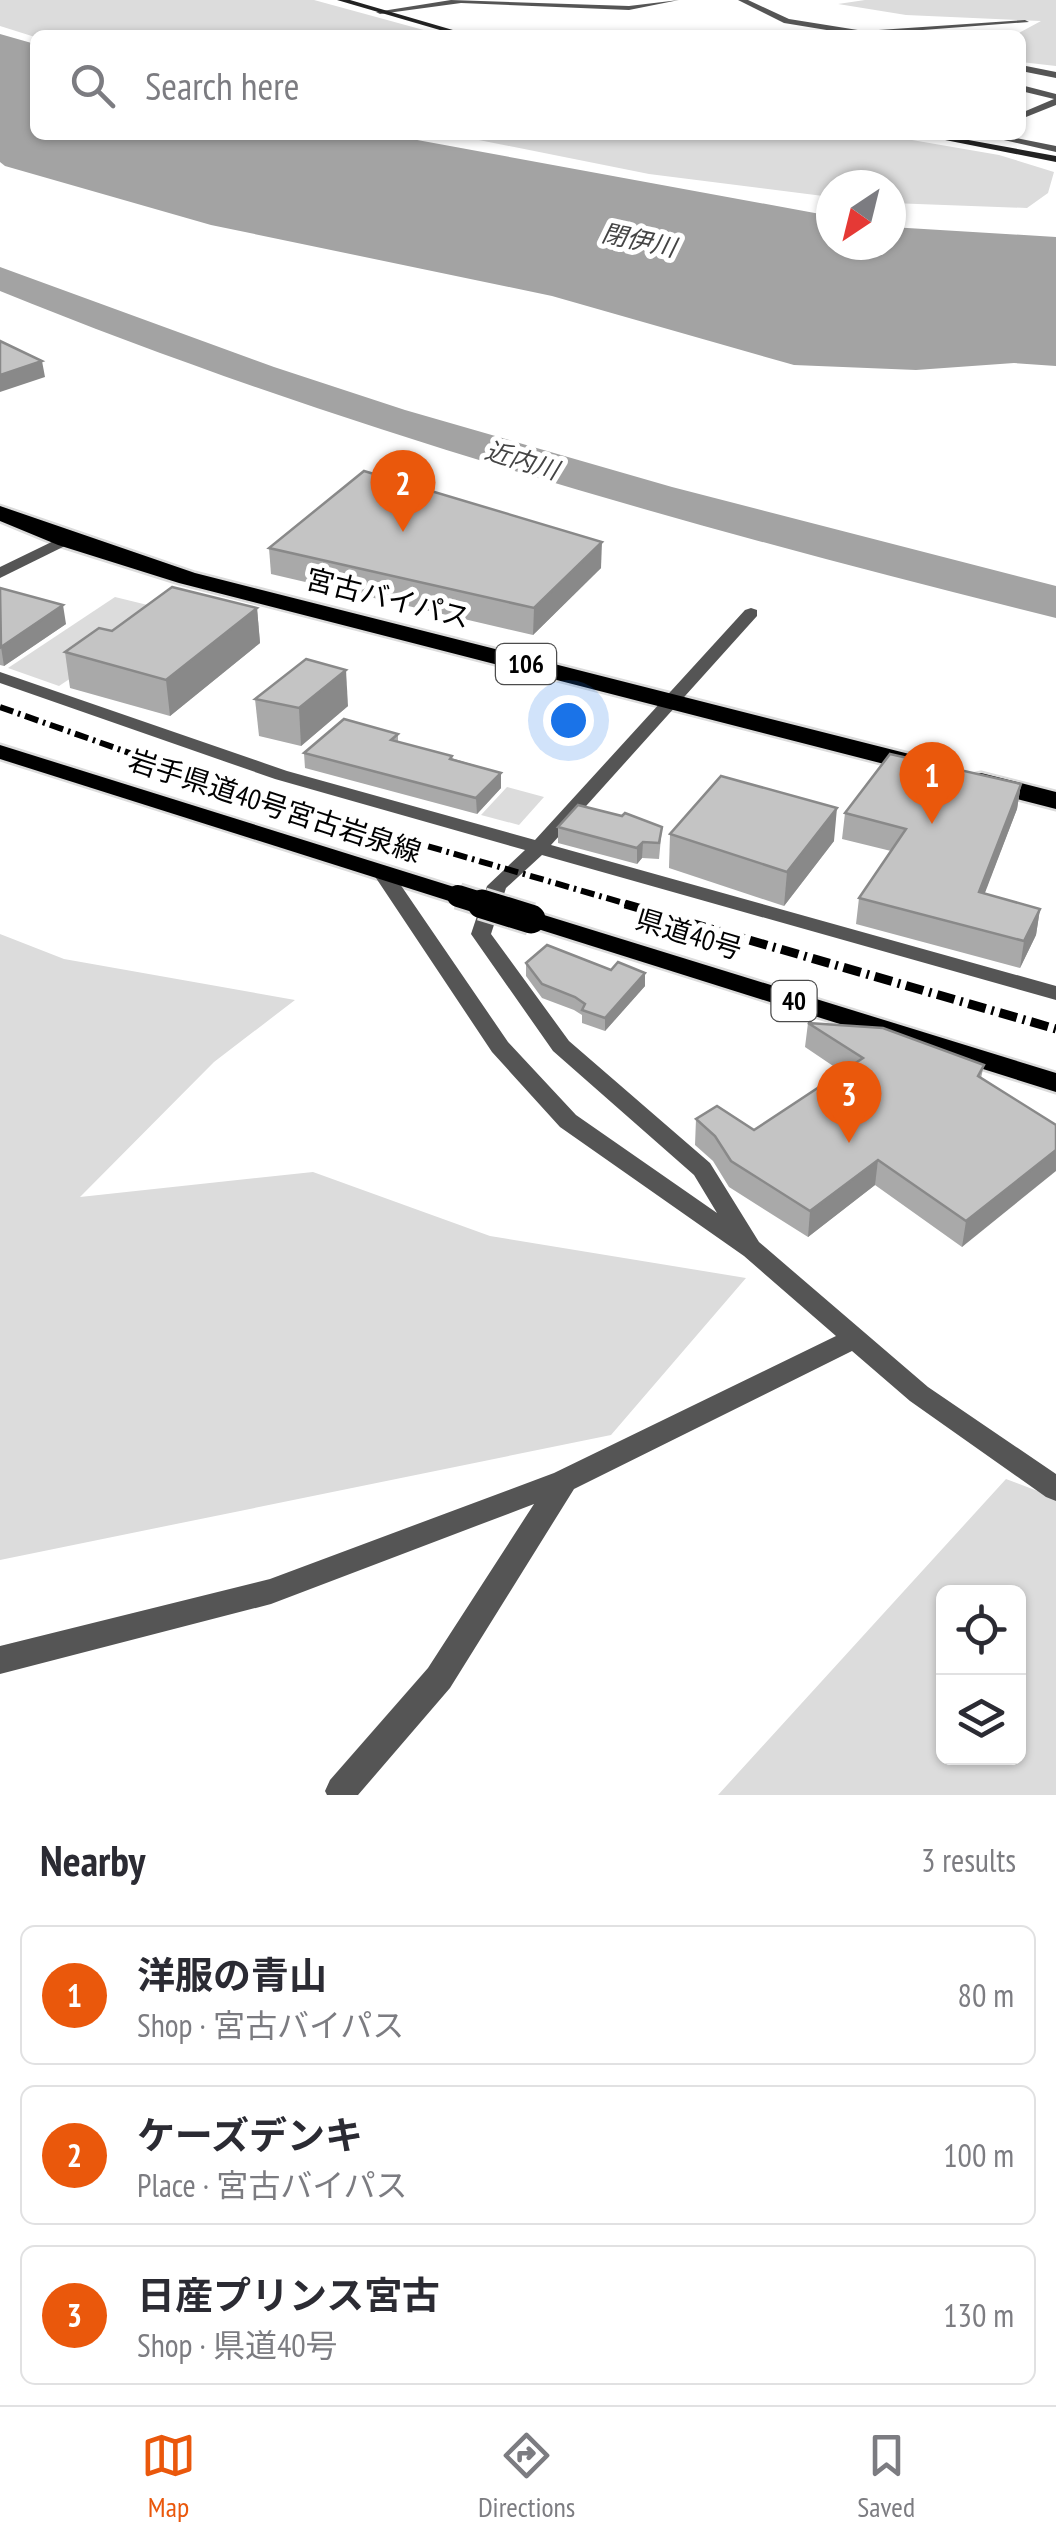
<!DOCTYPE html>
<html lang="en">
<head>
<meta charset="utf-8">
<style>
  body { margin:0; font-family:"PT Sans Narrow","Noto Sans JP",sans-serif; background:#f7f7f7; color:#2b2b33 }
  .controls { position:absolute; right:30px; bottom:30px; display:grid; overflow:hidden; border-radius:15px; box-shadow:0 2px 8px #0004 }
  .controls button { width:90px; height:90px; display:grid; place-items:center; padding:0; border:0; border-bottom:2px solid #e1e1e2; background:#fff; color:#2b2b33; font:50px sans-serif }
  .compass { position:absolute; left:816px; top:170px; width:90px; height:90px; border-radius:50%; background:#fff; box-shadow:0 2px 8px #0004; rotate:215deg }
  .you { position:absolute; left:568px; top:720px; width:35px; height:35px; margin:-25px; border:8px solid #fff; border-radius:50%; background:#1a73e8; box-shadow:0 0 0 15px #1a73e833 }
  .badge { display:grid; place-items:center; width:65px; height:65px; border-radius:50%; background:#ea580c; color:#fff; font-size:32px; font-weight:700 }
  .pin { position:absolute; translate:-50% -82px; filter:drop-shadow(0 2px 5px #0008) }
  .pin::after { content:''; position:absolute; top:52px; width:35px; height:30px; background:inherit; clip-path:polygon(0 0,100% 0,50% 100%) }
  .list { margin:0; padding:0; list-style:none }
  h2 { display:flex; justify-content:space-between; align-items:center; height:130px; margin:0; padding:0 40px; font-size:42px }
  h2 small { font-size:32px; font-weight:400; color:#7c7c81 }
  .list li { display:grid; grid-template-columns:65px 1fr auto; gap:30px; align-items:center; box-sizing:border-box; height:140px; margin:0 20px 20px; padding:0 20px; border:2px solid #e1e1e2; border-radius:15px }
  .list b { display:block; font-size:38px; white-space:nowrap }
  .list p { margin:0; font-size:32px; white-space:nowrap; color:#7c7c81 }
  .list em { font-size:32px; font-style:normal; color:#7c7c81 }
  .icon { flex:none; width:55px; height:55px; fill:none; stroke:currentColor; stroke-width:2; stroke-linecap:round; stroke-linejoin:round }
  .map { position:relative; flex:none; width:1056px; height:1795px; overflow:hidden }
  .search { position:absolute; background:#fff; box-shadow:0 2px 8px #0004; left:30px; right:30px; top:30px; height:110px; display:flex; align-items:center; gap:25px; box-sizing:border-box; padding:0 35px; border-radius:15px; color:#7c7c81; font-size:38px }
  .sheet { height:610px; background:#fff }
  nav { display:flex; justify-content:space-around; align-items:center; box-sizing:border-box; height:140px; border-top:2px solid #e1e1e2; background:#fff; font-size:28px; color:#7c7c81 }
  nav a { display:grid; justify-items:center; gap:5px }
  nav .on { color:#ea580c }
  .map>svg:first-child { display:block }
</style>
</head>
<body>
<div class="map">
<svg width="1056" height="1795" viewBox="0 0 1056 1795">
  <rect width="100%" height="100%" fill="#fff"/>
  <g fill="#dcdcdc" fill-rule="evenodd">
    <path d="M0,0H314L442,35L35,37L0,26Z"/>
    <path d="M865,0H1056V66L1021,62V35H987H1015L1041,21L906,15L838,4Z"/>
    <path d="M454,135H883L999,155L1054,172L1048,193L1027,208L891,203V185H831V197L649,174Z"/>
    <path d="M115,597L172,611L59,686L8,668Z"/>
    <path d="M507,787L544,797L519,825L481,815Z"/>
    <path d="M0,934L64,959L295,1000L214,1062L80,1197L313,1172L490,1236L746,1278L611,1435L0,1560Z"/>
    <path d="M1006,1479L1056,1498V1795H718ZM944,1592H1018V1758H944Z"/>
  </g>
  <path fill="#a3a3a3" d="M0,34L35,44V135H390L831,216V245H891V227L1056,237V366L1014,363L916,370L794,365L552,296L211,225L5,166L0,162Z"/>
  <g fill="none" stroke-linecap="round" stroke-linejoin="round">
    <path fill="#a3a3a3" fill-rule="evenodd" d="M0,267L274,367L405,410L672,487L1056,586V618C698,529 342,430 0,291Z"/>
    <defs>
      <g id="primary">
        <path d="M0,745L467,891L470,896L458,903L449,901L0,759Z"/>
        <path d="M531,911L1056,1073V1092L522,924L518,919Z"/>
      </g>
      <g id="highway">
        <path d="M0,506L195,573L937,761L941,767L927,775L179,583L58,545L0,521Z"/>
        <path d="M981,773L1056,792V809L971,787L967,781L971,775Z"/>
      </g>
    </defs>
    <use href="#primary" stroke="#dbdbdb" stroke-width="5"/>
    <use href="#highway" stroke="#dbdbdb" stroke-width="5"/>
    <g fill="#555" fill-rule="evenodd">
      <path d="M451,0L629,6L679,0L629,10L461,3L380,14L376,12Z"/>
      <path d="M738,0H748L789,19L864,31L1025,20L1029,22L857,35L784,23Z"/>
      <path d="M1021,65L1056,72V78L1021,71Z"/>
      <path d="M1021,85L1056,94V105L1021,119V113L1054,99L1021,91Z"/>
      <path d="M982,135H1001L1056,146V152Z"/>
      <path d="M66,535L71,537V543L0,578V567Z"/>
      <path d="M751,608L757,610V616L551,845L1056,986V1000L542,855L506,888L491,934L569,1041L710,1163L759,1242L928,1387L1056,1474V1501L1046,1497L910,1401L852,1351L574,1489L450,1688L358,1795H327L325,1791L330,1780L428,1668L534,1504L271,1604L0,1674V1646L270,1579L554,1473L836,1336L744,1256L560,1127L492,1052L372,872L375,868H389L508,1042L576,1115L717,1213L694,1175L553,1051L471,934L487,886L525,850L275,779L0,683V672L287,771L535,840L745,610Z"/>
    </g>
    <g fill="#222" fill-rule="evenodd">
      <path d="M337,0H350L470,35H457Z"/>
      <path d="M920,135H941L1056,156V162Z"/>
    </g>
    <use href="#primary" fill="#000" fill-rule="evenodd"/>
    <use href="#highway" fill="#000" fill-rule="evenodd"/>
    <path stroke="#000" stroke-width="6" stroke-dasharray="14 5 2.5 5" stroke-linecap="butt" d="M0,707L231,789L634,906"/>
    <path stroke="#000" stroke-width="9" stroke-dasharray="18 6 2.5 6" stroke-linecap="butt" d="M625,904L1056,1029"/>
    <defs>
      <path id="primary-bridge-far1" d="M458,896L490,906"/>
      <path id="primary-bridge" d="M482,904L531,919"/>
    </defs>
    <use href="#primary-bridge-far1" stroke="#dbdbdb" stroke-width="28" stroke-linecap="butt"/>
    <use href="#primary-bridge" stroke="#dbdbdb" stroke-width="34" stroke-linecap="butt"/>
    <use href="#primary-bridge-far1" stroke="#000" stroke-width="22"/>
    <use href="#primary-bridge" stroke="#000" stroke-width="29"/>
  </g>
  <g fill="#a9a9a9">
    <path d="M269,548L601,568L533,635L271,574Z"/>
    <path d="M0,588L66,624L4,666L0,665Z"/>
    <path d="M257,608L260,643L170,716L70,688L65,652Z"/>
    <path d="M255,699L348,706L301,746L259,736Z"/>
    <path d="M398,734V742L501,773V788L477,814L305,768L304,753Z"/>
    <path d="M1021,784L1017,809L984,894L1040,909L1036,935L1020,968L856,924L859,898L891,851L842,839L845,813Z"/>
    <path d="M558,827H662L659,859L642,858L637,864L558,843Z"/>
    <path d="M670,834L834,841L784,906L669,868Z"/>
    <path d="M526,963L645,986L605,1031L582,1023V1015L574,1010L542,998L526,976Z"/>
    <path d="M808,1023L984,1065L981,1078L1056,1125L962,1247L875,1185L808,1237L729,1187L713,1161L695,1145L696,1119L754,1130L842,1072L805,1047Z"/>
  </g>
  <g fill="#898989">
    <path d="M42,361L45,377L0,392V375Z"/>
    <path d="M602,542L601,568L533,635L534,608Z"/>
    <path d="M63,605L66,624L4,666L1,647Z"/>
    <path d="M257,608L260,643L170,716L166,680Z"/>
    <path d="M346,670L348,706L301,746L299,708Z"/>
    <path d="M501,773V788L477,814L476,798Z"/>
    <path d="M1021,784L1017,809L975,919L979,892Z"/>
    <path d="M837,808L834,841L784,906L787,872Z"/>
    <path d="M643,842L642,858L637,864V848Z"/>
    <path d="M1040,909L1036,935L1020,968L1024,941Z"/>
    <path d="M645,973V986L605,1031V1018Z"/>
    <path d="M1056,1150V1171L962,1247L966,1221Z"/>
    <path d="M878,1160L875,1185L808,1237L810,1211Z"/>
  </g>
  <g fill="#c4c4c4" stroke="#898989" stroke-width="2.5">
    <path d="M0,341L42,361L0,375Z"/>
    <path d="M364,471L602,542L534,608L269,548Z"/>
    <path d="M172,587L257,608L166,680L65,652L99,628L112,631Z"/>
    <path d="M0,588L63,605L1,647Z"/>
    <path d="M306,659L346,670L299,708L255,699Z"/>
    <path d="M344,719L398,734L391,740L452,756L450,759L501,773L476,798L304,753Z"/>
    <path d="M890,754L1021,784L979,892L1040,909L1024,941L859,898L906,829L845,813Z"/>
    <path d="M721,776L837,808L787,872L670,834Z"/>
    <path d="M578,805L622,816L625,813L662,827L659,843L643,842L637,848L558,827Z"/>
    <path d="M547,945L611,970L618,962L645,973L605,1018L582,1010L585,1004L575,997L542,984L526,963Z"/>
    <path d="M808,1023L883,1028L984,1065L978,1076L1056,1125V1150L966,1221L878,1160L810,1211L731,1161L715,1136L696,1119L717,1106L754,1130L863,1058Z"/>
  </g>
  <g text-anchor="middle" stroke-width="10" stroke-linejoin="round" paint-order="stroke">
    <g font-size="25" font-style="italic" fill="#444" stroke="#fff">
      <text transform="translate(639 240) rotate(12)" y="9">閉伊川</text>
      <text transform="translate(522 460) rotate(17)" y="9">近内川</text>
    </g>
    <g fill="#fff" stroke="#4c4c4c" stroke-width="2.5">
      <rect x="496" y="644" width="60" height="40" rx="8"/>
      <rect x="771.5" y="981" width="45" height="40" rx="8"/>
    </g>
    <g font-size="25" font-weight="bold" fill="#000">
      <text x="526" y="673">106</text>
      <text x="794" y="1010">40</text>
    </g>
    <g font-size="28" fill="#000" stroke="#fff">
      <text transform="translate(388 598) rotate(14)" y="10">宮古バイパス</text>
      <text transform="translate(275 806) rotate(18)" y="10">岩手県道40号宮古岩泉線</text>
      <text transform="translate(689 934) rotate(17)" y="10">県道40号</text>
    </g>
  </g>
</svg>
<div class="controls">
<button><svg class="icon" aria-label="locate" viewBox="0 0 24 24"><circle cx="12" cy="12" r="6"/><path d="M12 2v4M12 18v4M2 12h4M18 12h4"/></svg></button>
<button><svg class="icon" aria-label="layers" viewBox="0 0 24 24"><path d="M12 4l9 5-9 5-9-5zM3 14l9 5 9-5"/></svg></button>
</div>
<svg class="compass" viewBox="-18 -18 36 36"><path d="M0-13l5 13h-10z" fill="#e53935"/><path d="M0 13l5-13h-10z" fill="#7c7c81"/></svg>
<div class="you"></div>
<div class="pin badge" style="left:932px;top:824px">1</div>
<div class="pin badge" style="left:403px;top:532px">2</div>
<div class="pin badge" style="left:849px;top:1143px">3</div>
<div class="search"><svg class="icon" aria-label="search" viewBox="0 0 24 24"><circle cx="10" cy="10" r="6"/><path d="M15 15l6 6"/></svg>Search here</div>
</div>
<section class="sheet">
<h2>Nearby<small>3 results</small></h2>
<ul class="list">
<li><span class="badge">1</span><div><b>洋服の青山</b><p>Shop · 宮古バイパス</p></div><em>80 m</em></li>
<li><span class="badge">2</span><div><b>ケーズデンキ</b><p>Place · 宮古バイパス</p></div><em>100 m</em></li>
<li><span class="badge">3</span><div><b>日産プリンス宮古</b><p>Shop · 県道40号</p></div><em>130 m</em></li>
</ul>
</section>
<nav>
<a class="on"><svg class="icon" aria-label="map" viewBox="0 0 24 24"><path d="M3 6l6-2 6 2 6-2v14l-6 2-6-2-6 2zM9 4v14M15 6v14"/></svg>Map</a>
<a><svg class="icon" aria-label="directions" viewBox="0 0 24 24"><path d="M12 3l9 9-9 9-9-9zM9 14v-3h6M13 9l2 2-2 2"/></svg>Directions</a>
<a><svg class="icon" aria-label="saved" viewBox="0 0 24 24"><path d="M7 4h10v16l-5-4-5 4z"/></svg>Saved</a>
</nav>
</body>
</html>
